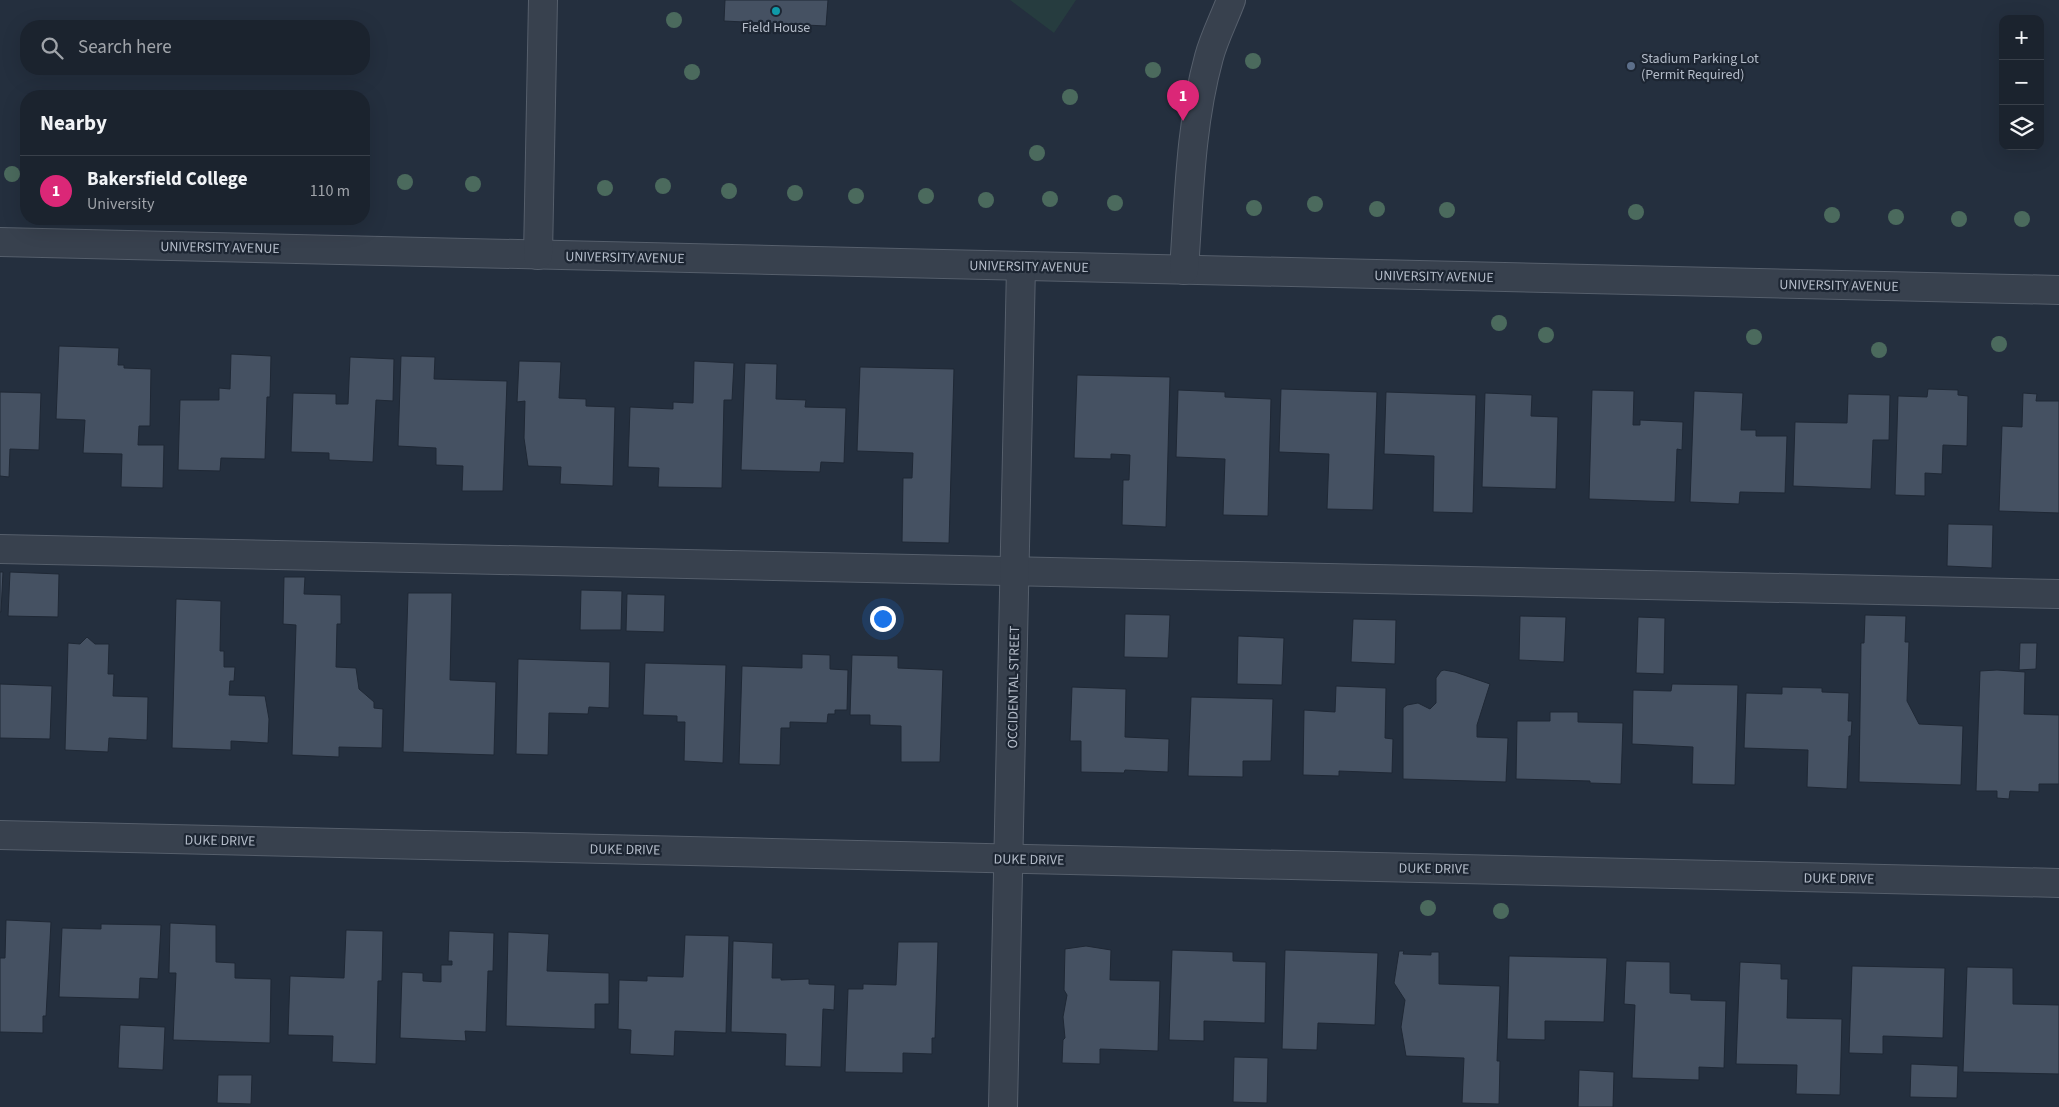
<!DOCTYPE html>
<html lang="en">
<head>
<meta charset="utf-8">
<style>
  body { margin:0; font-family:"Source Sans 3",sans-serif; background:#242b36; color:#f1f3f6 }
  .controls { position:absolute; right:15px; top:15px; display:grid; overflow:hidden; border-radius:10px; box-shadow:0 5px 20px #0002 }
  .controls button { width:45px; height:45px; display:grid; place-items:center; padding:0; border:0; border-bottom:1px solid #39404a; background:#1b232e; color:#f1f3f6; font:25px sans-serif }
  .you { position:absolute; left:882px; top:618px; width:18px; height:18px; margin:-12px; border:4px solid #fff; border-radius:50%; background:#1a73e8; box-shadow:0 0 0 8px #1a73e833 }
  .badge { display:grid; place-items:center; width:32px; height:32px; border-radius:50%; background:#db2777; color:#fff; font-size:16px; font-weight:700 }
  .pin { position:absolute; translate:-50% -41px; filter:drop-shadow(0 1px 2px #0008) }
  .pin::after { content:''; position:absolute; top:26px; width:18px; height:15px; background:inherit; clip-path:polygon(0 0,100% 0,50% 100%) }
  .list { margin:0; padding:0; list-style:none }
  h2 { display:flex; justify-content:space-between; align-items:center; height:65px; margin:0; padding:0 20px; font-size:21px }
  h2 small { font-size:16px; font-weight:400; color:#a0a4aa }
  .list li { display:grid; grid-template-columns:32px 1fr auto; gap:15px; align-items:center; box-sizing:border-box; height:70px; padding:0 20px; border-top:1px solid #39404a }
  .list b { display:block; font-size:19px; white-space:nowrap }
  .list p { margin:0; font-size:16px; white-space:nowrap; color:#a0a4aa }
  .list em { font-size:16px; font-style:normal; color:#a0a4aa }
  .icon { flex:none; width:28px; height:28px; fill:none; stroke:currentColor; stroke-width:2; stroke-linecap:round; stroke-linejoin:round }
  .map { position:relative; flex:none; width:2059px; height:1107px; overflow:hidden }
  .search { position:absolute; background:#1b232e; box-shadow:0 5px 20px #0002; left:20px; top:20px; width:350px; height:55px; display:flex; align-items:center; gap:12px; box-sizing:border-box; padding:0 18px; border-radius:20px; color:#a0a4aa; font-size:19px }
  .panel { position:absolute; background:#1b232e; box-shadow:0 5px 20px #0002; left:20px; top:90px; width:350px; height:135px; border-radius:20px }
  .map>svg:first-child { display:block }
</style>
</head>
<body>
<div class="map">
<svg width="2059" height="1107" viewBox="0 0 2059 1107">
  <rect width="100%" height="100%" fill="#242f3e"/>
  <path fill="#263c3f" d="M1010,0H1076L1054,33Z"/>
  <g fill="#455162" stroke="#1f2835">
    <path d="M725,0H828L826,26L724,21Z"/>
    <path d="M59,346L119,348L118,365H124V368L151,369L150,426H139L138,445H164L163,488L121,487L122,454L83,453L85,420L56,419Z"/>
    <path d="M231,354L271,356L270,397H267L265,459L221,458L220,471L178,470L180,400H219V388L230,389Z"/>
    <path d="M401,356L435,357L434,379L507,381L503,491H462L463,466L436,465V448L398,446Z"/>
    <path d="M350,357L394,359L393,401L376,400L373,462L329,460V453L291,452L293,393L336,394V404H348Z"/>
    <path d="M519,361L561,362L559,398L586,399V406L615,407L613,486L560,484L561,467L528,466L524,438L525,401L517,402Z"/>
    <path d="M694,361L734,363L732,400H724L722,488L658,487L659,468L628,467L630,407L673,409V402L693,403Z"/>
    <path d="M745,363L777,364L776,399L806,400L805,407L846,408L844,463L821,462L820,472L741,470Z"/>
    <path d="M860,367L954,369L949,543L902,542L903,478H912L913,453L857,451Z"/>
    <path d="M1077,375L1170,377L1166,527L1122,525L1123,480H1129L1130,455L1111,454V459L1074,458Z"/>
    <path d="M1281,389L1377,392L1373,510L1327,509L1329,454L1279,452Z"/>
    <path d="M1928,389L1958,390V395L1968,396L1967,446L1943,445L1942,474L1925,473V496L1895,495L1898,396L1927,397Z"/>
    <path d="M1178,390L1225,392V397L1271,399L1268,516L1223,515L1225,459L1176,457Z"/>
    <path d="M1592,390L1634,391L1633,425H1640V420L1683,422L1682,450L1677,449L1675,502L1589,499Z"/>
    <path d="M1694,391L1743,393L1741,430H1756V436H1787L1785,493L1740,492L1739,504L1690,502Z"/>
    <path d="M0,392L41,393L39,450L10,449L9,477L0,476Z"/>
    <path d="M1386,392L1476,395L1473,513L1433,512L1434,456L1384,454Z"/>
    <path d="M1485,393L1532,395L1531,416L1558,417L1556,489L1482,487Z"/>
    <path d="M2023,393L2037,394L2036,401H2059V513L1999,511L2002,426L2022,427Z"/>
    <path d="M1848,394L1890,395L1889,440H1873L1871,489L1793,486L1795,422L1847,423Z"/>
    <path d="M1948,524L1993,525L1992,568L1947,566Z"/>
    <path d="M0,572H3L1,612H0Z"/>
    <path d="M10,572L59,574L58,617L8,616Z"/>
    <path d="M284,577H305L304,594L341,595V624H337L336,667L356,668L359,689L374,702V708L383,709L382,748L339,747V757L292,755L296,625L283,624Z"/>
    <path d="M581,590L622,591L621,630H580Z"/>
    <path d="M408,593H452L450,680L496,682L494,755L403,752Z"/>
    <path d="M627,594L665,595L664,632L626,631Z"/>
    <path d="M176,599L221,601L220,651H224V667H235L234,681H230L229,695L265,696L269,719L268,743L231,741V750L172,748Z"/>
    <path d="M1125,614L1170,615L1168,658L1124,657Z"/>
    <path d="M1865,615L1906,616L1905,642H1909L1907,701L1919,724L1963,726L1961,785L1859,782L1861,643H1864Z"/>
    <path d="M1520,616L1566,617L1564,662L1519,660Z"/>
    <path d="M1638,617L1665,618L1664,674L1636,673Z"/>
    <path d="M1353,619L1396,620L1395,664L1351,662Z"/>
    <path d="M1238,636L1284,638L1282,685L1237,684Z"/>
    <path d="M87,637L95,644H109L108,674H114L113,696L148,697L147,740L109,738L108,752L65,750L68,643L80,644Z"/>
    <path d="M2020,643H2037L2036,669L2019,670Z"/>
    <path d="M802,654L830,655V669L848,670L847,710H835V714H828L827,723L790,722V728H781L780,765L739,764L742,666L802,668Z"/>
    <path d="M852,655L898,656V668L943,670L940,762H901V726L870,725V715H850Z"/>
    <path d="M518,659L610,662L609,708L589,707L588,714L549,713L548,755L516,754Z"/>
    <path d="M645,663L726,665L723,763L684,761L685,722H677V716L643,715Z"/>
    <path d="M1444,670L1455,672L1490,684L1477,725V737L1508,738L1506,782L1403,779V708L1407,705L1418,703L1430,709L1436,703V678L1441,671Z"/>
    <path d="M1997,670L2025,672L2024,714L2059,715V784H2039V792L2010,791L2009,799L1997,798V791H1976L1980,671Z"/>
    <path d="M0,684L52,686L50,739L0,738Z"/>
    <path d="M1672,684L1738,685L1735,785L1692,784L1693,747L1632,744L1633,690L1671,691Z"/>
    <path d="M1336,686L1386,688L1385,738L1393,739L1392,773L1339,771V776L1303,775L1304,710L1335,712Z"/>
    <path d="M1072,687L1126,689L1125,737L1169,739L1168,772L1125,770L1124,773L1081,772V741H1070Z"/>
    <path d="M1782,687L1822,688V692L1849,693L1848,721H1852L1851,736H1849L1847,789L1807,787L1808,750L1744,748L1746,693L1782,694Z"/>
    <path d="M1191,697L1273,699L1271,761H1243V777L1188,776Z"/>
    <path d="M1550,712H1578V722L1623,723L1621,784L1590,783V781L1516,779L1517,721H1550Z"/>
    <path d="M6,920L51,922L46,1016H43V1033L0,1032V958H5Z"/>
    <path d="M170,923L216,925V962L235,963V978L271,979L270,1043L173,1040L176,973H169Z"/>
    <path d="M101,924L161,925L158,979L140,978L139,999L59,997L62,928L101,929Z"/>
    <path d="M346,930L383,931L382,981H378L376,1064L332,1062L333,1036L288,1035L290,976L344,978Z"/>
    <path d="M449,931L494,933L493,971H488L486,1032L465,1031L466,1041L400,1038L402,972L423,973V981L441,982V965H452V961H448Z"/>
    <path d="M508,932L549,934L547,971L609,973V1004H595V1029L506,1026Z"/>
    <path d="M685,935L729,936L726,1033L675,1031L674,1056L630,1054L631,1030L618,1029L619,980L647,981V976L683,977Z"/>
    <path d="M733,941L773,943L772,978H781V980L809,979V984L835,985L834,1010L823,1009L821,1067L785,1066L786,1034L731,1032Z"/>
    <path d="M898,942H938L935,1038H932V1054L903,1053V1073L845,1072L848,989H863V984L896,985Z"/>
    <path d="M1086,946L1111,950L1110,980L1160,981L1158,1051L1100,1049V1064L1062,1063L1063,1040L1065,1038L1063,1017L1067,995L1064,990L1065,949Z"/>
    <path d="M1172,950L1233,952V961L1266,962L1265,1023L1204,1021V1041L1169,1040Z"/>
    <path d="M1285,950L1378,953L1375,1025L1318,1023L1317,1050L1282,1049Z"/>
    <path d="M1399,951H1404L1403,954L1431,955V952H1439V984L1500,986L1497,1061H1500L1499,1104L1462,1103L1464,1058L1406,1056L1401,1027L1405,1000L1394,983Z"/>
    <path d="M1509,956L1607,958L1604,1022L1545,1021V1040L1507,1039Z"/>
    <path d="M1626,961L1670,962V993L1691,994V1000L1726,1001L1724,1068L1699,1067V1080L1632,1078L1635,1005L1624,1004Z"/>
    <path d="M1740,962L1781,964V979H1788L1787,1018L1842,1019L1840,1095L1796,1094L1797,1065L1736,1064Z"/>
    <path d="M1852,966L1945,968L1943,1038L1883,1036V1054L1849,1053Z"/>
    <path d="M1967,967L2013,968V1004L2059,1005V1074L1963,1072Z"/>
    <path d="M120,1025L165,1027L163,1070L118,1068Z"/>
    <path d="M1234,1057L1268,1058L1267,1103L1233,1102Z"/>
    <path d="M1911,1064L1958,1066L1957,1098L1910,1097Z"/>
    <path d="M1579,1070L1614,1072L1613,1107H1578Z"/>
    <path d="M218,1075H252L251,1104L217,1103Z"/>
  </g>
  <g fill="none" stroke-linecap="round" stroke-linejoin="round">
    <defs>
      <g id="minor">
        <path d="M0,242L2059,290"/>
        <path d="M538,255L543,0"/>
        <path d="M1184,270C1189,199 1190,126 1209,57C1214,38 1224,19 1231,0"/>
        <path d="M0,549L2059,594"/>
        <path d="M0,835L2059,883"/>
        <path d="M1003,1107L1021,266"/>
      </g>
    </defs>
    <use href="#minor" stroke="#565f6c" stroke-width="30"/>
    <use href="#minor" stroke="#38414e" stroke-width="28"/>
  </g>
  <g fill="#4b6a5d">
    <circle cx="674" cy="20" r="8"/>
    <circle cx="1253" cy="61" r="8"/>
    <circle cx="1153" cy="70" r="8"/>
    <circle cx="692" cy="72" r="8"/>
    <circle cx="1070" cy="97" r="8"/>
    <circle cx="1037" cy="153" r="8"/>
    <circle cx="12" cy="174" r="8"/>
    <circle cx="405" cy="182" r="8"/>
    <circle cx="473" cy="184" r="8"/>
    <circle cx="663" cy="186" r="8"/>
    <circle cx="605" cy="188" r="8"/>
    <circle cx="729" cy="191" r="8"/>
    <circle cx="795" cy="193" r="8"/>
    <circle cx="856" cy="196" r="8"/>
    <circle cx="926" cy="196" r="8"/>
    <circle cx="1050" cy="199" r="8"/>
    <circle cx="986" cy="200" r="8"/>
    <circle cx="1115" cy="203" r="8"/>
    <circle cx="1315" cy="204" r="8"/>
    <circle cx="1254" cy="208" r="8"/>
    <circle cx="1377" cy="209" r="8"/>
    <circle cx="1447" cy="210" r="8"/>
    <circle cx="1636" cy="212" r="8"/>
    <circle cx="1832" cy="215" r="8"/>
    <circle cx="1896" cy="217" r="8"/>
    <circle cx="1959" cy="219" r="8"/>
    <circle cx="2022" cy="219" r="8"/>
    <circle cx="1499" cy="323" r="8"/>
    <circle cx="1546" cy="335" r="8"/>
    <circle cx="1754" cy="337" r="8"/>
    <circle cx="1999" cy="344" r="8"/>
    <circle cx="1879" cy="350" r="8"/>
    <circle cx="1428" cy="908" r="8"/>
    <circle cx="1501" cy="911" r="8"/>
  </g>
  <circle fill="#0f9aa8" stroke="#1d2633" stroke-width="2" cx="776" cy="11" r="5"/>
  <circle fill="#5c6f8a" stroke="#1d2633" stroke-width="2" cx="1631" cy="66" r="5"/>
  <g text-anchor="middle" stroke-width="4.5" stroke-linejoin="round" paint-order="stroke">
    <g font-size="14" fill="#b4bcc9" stroke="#1d2633">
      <text x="776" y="32">Field House</text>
      <text x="1641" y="63" text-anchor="start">Stadium Parking Lot<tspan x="1641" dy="16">(Permit Required)</tspan></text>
    </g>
    <g font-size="14" fill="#b4bcc9" stroke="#1d2633">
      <text transform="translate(220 247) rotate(1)" y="5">UNIVERSITY AVENUE</text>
      <text transform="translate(625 257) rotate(1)" y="5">UNIVERSITY AVENUE</text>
      <text transform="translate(1029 266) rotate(1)" y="5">UNIVERSITY AVENUE</text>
      <text transform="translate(1434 276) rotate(1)" y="5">UNIVERSITY AVENUE</text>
      <text transform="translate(1839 285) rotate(1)" y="5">UNIVERSITY AVENUE</text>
      <text transform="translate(1013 687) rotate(-89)" y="5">OCCIDENTAL STREET</text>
      <text transform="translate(220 840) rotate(1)" y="5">DUKE DRIVE</text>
      <text transform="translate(625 849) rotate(1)" y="5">DUKE DRIVE</text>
      <text transform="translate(1029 859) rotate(1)" y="5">DUKE DRIVE</text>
      <text transform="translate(1434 868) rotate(1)" y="5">DUKE DRIVE</text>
      <text transform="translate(1839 878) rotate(1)" y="5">DUKE DRIVE</text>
    </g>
  </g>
</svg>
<div class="controls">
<button>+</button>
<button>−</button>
<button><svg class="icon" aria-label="layers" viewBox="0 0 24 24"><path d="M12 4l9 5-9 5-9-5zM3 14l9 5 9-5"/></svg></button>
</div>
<div class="you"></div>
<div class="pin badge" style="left:1183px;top:121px">1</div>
<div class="search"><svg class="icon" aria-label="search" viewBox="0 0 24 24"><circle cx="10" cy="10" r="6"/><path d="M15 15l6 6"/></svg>Search here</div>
<section class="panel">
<h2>Nearby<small></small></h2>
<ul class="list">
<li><span class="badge">1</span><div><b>Bakersfield College</b><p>University</p></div><em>110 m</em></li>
</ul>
</section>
</div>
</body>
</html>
